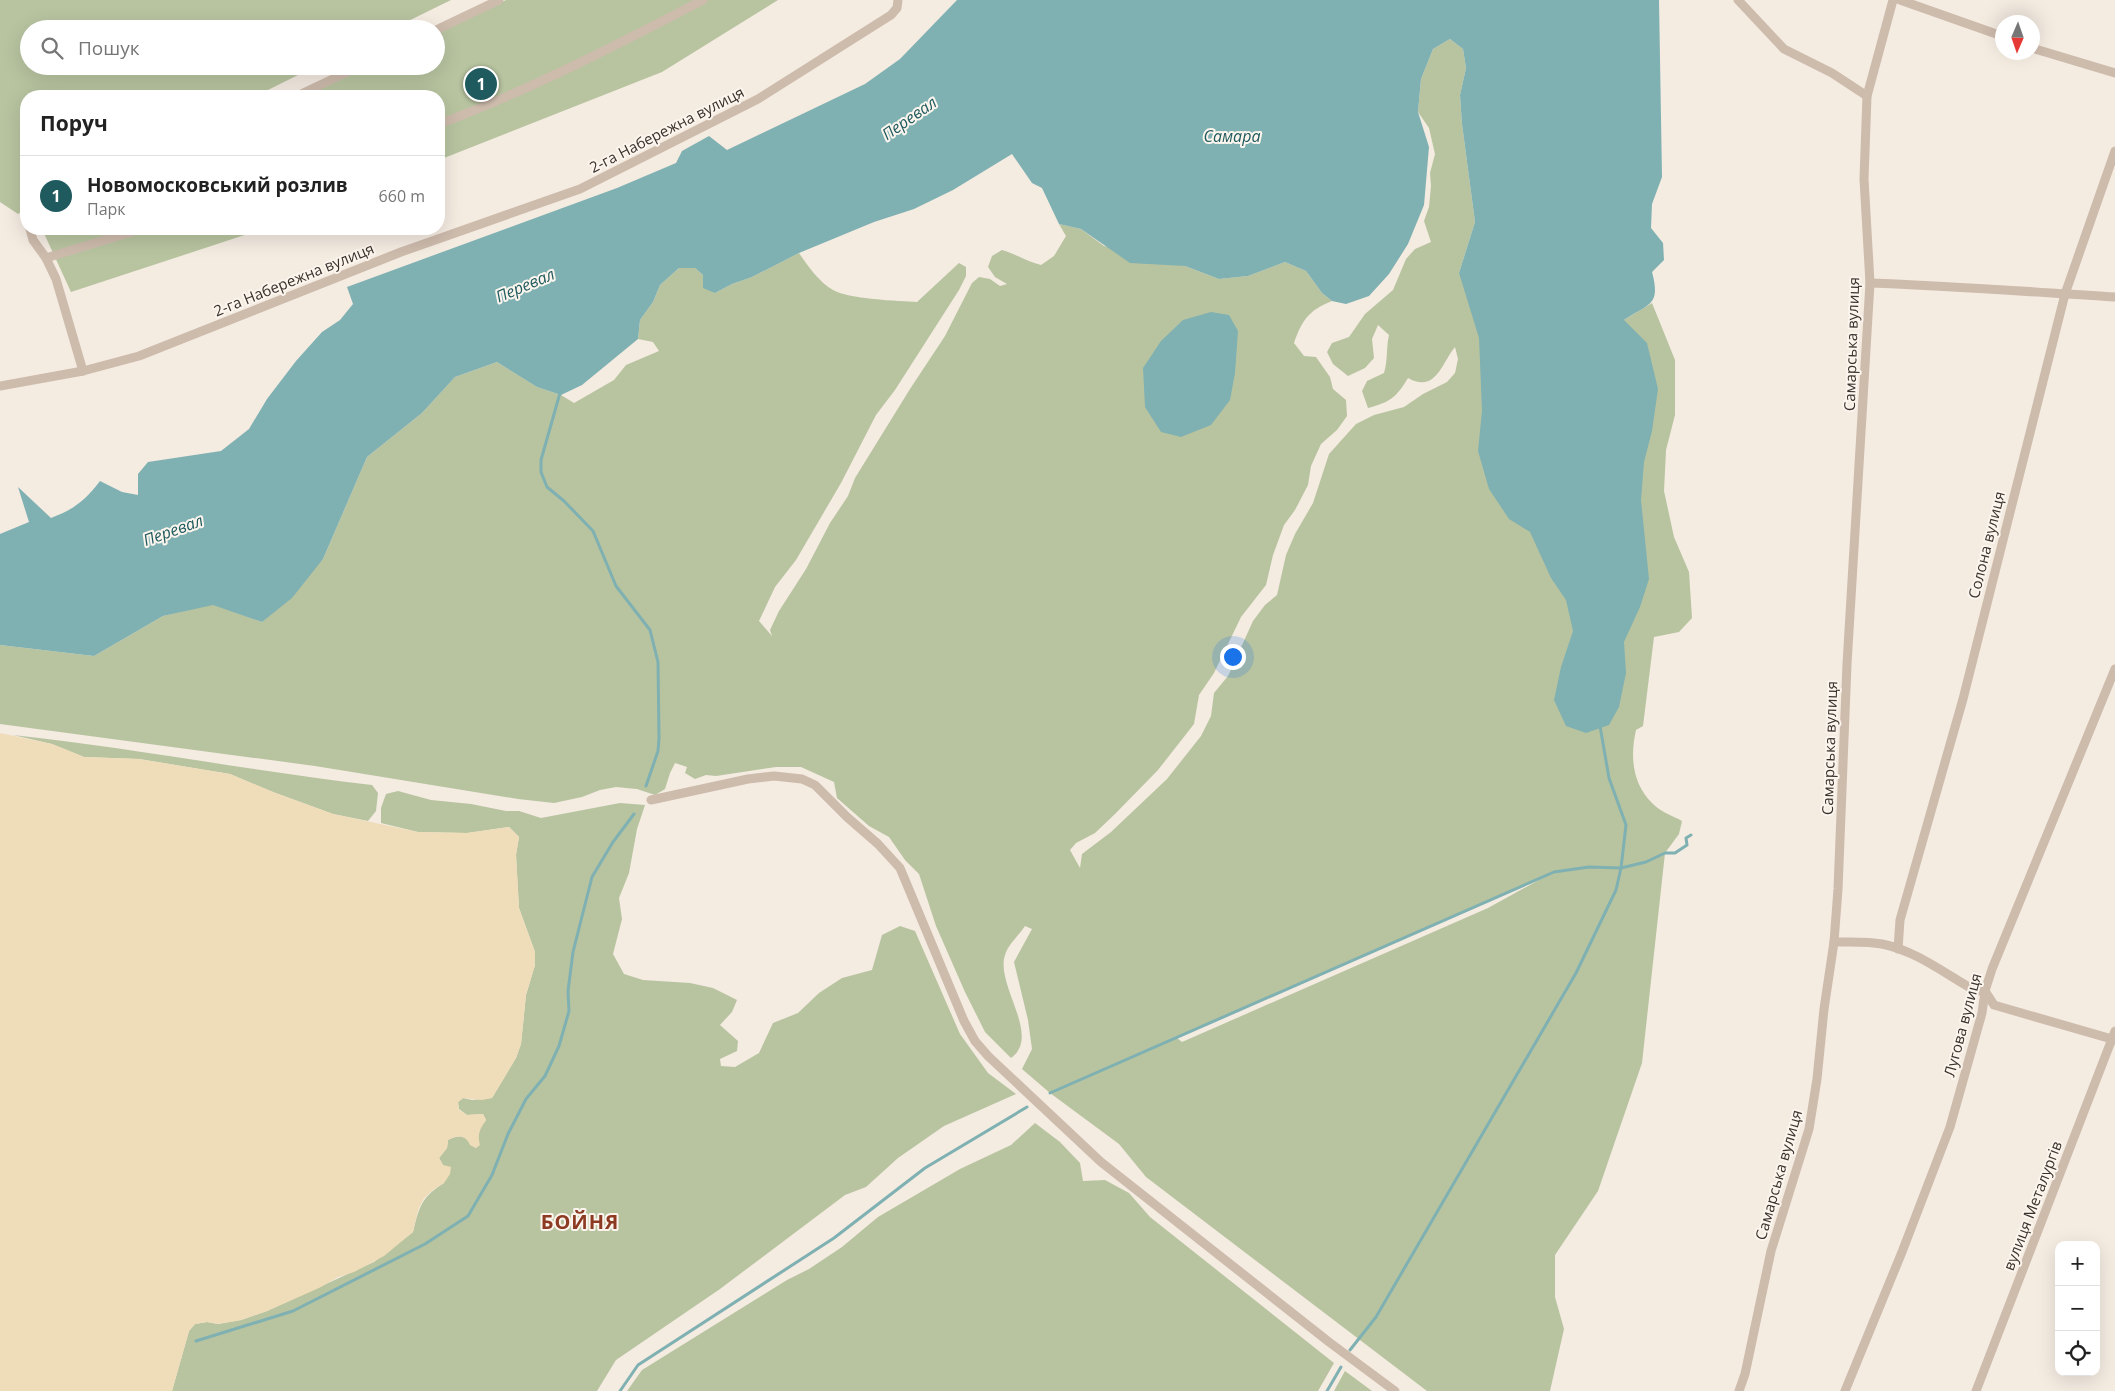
<!DOCTYPE html>
<html lang="uk">
<head>
<meta charset="utf-8">
<style>
  body { margin:0; font-family:"Open Sans",sans-serif; background:#f2f2f2; color:#222 }
  .controls { position:absolute; right:15px; bottom:15px; display:grid; overflow:hidden; border-radius:10px; box-shadow:0 5px 20px #0002 }
  .controls button { width:45px; height:45px; display:grid; place-items:center; padding:0; border:0; border-bottom:1px solid #e0e0e0; background:#fff; color:#222; font:25px sans-serif }
  .compass { position:absolute; left:1995px; top:15px; width:45px; height:45px; border-radius:50%; background:#fff; box-shadow:0 5px 20px #0002; rotate:182deg }
  .you { position:absolute; left:1232px; top:656px; width:18px; height:18px; margin:-12px; border:4px solid #fff; border-radius:50%; background:#1a73e8; box-shadow:0 0 0 8px #1a73e833 }
  .badge { display:grid; place-items:center; width:32px; height:32px; border-radius:50%; background:#1f5a5e; color:#fff; font-size:16px; font-weight:700 }
  .pin { position:absolute; translate:-50% -50%; border:2px solid #fff; box-shadow:0 1px 5px #0006 }
  .list { margin:0; padding:0; list-style:none }
  h2 { display:flex; justify-content:space-between; align-items:center; height:65px; margin:0; padding:0 20px; font-size:21px }
  h2 small { font-size:16px; font-weight:400; color:#767676 }
  .list li { display:grid; grid-template-columns:32px 1fr auto; gap:15px; align-items:center; box-sizing:border-box; height:80px; padding:0 20px; border-top:1px solid #e0e0e0 }
  .list b { display:block; font-size:19px; white-space:nowrap }
  .list p { margin:0; font-size:16px; white-space:nowrap; color:#767676 }
  .list em { font-size:16px; font-style:normal; color:#767676 }
  .icon { flex:none; width:28px; height:28px; fill:none; stroke:currentColor; stroke-width:2; stroke-linecap:round; stroke-linejoin:round }
  .map { position:relative; flex:none; width:2115px; height:1391px; overflow:hidden }
  .search { position:absolute; background:#fff; box-shadow:0 5px 20px #0002; left:20px; top:20px; width:425px; height:55px; display:flex; align-items:center; gap:12px; box-sizing:border-box; padding:0 18px; border-radius:28px; color:#767676; font-size:19px }
  .panel { position:absolute; background:#fff; box-shadow:0 5px 20px #0002; left:20px; top:90px; width:425px; height:145px; border-radius:20px }
  .map>svg:first-child { display:block }
</style>
</head>
<body>
<div class="map">
<svg width="2115" height="1391" viewBox="0 0 2115 1391">
  <rect width="100%" height="100%" fill="#f4ebe1"/>
  <g fill="#b8c4a0" fill-rule="evenodd">
    <path d="M0,0H451L392,29H29V66H316L256,96H26V209L18,214L0,202Z"/>
    <path d="M506,0H778L662,72L439,160V96H303L366,66H436V33Z"/>
    <path d="M1450,39L1463,49L1466,68L1460,95L1462,124L1475,222L1459,273L1624,320L1652,303L1675,360V415L1666,450L1664,491L1674,537L1689,572L1692,618L1679,632L1654,637L1643,726L1636,730C1630,756 1632,783 1652,803C1659,811 1673,816 1682,821L1679,834L1665,853L1642,1063L1598,1191L1555,1255V1297L1564,1329L1550,1391H1427L1146,1177L1119,1144L1050,1093L1022,1069L1032,1049L1028,1020L1014,962L1032,929L1025,926C1019,935 1008,945 1005,955C995,985 1042,1036 1011,1058L985,1032L965,992L936,926L919,874L905,860L889,837L869,826L837,798L834,782L801,767H776L716,776L706,775L695,779L685,773L687,767L675,763L670,773L665,789L655,795L637,789L616,787L600,790L582,797L554,803L518,799L315,766L0,724V645L94,656L163,616L213,604L262,622L323,559L367,457L422,413L455,377L497,362L537,387L561,395L574,403L614,380L626,365L659,351L653,342L638,339L640,320L653,302L660,285L679,268H695L703,275L715,293L732,284L752,277L799,253C808,266 819,282 833,290C847,299 899,301 917,302L959,263L966,267V276L959,290L895,390L876,415L841,483L796,560L775,587L759,621L772,636L770,630L779,611L806,569L830,523L848,496L855,478L910,389L945,336L972,283L979,277L990,279L1000,286L1007,284L995,277L988,267L992,256L1002,250C1016,254 1027,262 1041,265L1054,256L1066,236L1059,224L1081,229L1104,246L1185,266L1219,279L1248,276L1285,262L1306,271L1322,293L1332,301C1309,310 1302,320 1294,343L1304,356L1316,357L1330,377L1333,389L1346,400L1347,416L1337,430L1321,444L1311,466L1308,485L1295,510L1284,525L1273,555L1266,585L1241,617L1214,673L1199,695L1194,724L1158,770L1115,814L1095,833L1076,843L1070,850L1080,868L1082,854L1111,832L1167,779L1201,736L1211,716L1214,693L1228,676L1253,621L1265,605L1277,595L1286,555L1295,534L1313,503L1329,454L1356,424L1374,415L1404,407L1423,394L1447,382L1455,373L1458,359L1455,347C1442,362 1436,394 1408,378C1396,398 1390,402 1368,408L1362,391L1367,381L1384,373C1388,360 1386,348 1389,335L1378,325L1372,339L1374,358L1365,368L1348,376L1333,364L1327,352L1332,343L1349,337L1365,314L1393,290L1406,259L1415,249L1431,242L1424,221L1429,207L1431,186L1430,173L1435,154L1429,128L1418,112L1421,79L1433,49ZM1546,876L1488,908L1182,1042L1177,1038Z"/>
    <path d="M42,229H263L71,292Z"/>
    <path d="M13,735C133,748 252,771 372,785L378,793L376,811L368,821L333,814L273,792L230,774L139,759L84,757L52,744Z"/>
    <path d="M398,791L431,800L471,804L506,811H519L541,818L620,803L645,805L637,829L629,873L619,898L622,919L613,954L624,974L643,980L690,983L713,988L737,1000L732,1012L720,1025L738,1041L737,1051L720,1059L721,1066L735,1067L759,1053L773,1023L798,1013L819,993L842,978L872,970L882,935L900,926L915,931L960,1034L988,1073L1016,1094L944,1126L898,1158L866,1187L845,1195L720,1289L616,1360L597,1391H172L189,1331L195,1324L207,1322L218,1324L241,1320L267,1311L374,1262L413,1232C419,1208 421,1197 444,1183L443,1165L439,1158L447,1148L448,1140C457,1135 466,1134 471,1145L476,1148L480,1128L486,1120L483,1114L467,1115L459,1109L458,1102L463,1098L472,1100L492,1098L516,1058L521,1044L526,995L535,965V952L519,908L516,855L519,837L509,827L467,833L418,832L381,823V808L386,794Z"/>
    <path d="M1035,1123L1060,1142L1080,1163L1083,1181L1105,1180L1129,1193L1150,1217L1334,1363L1318,1391H627L642,1370L787,1280L809,1269L842,1247L878,1217L960,1169L1011,1145Z"/>
    <path d="M1345,1371L1372,1391H1334Z"/>
  </g>
  <path fill="#efdcb8" d="M0,733L52,744L84,757L139,759L230,774L273,792L333,814L418,832L467,833L509,827L519,837L516,855L519,908L535,952V965L526,995L521,1044L516,1058L492,1098L482,1100L463,1098L458,1102L459,1110L467,1115L483,1114L486,1120C480,1129 477,1134 480,1145L476,1148L470,1145C466,1134 456,1135 448,1140L447,1148L439,1158L443,1165L451,1167L450,1174L444,1183L433,1190L424,1198L418,1210L413,1232L384,1256L354,1272L338,1277L319,1288L267,1311L241,1320L218,1324L207,1322L195,1324L189,1331L172,1391H0Z"/>
  <g fill="#7fb0b2">
    <path d="M957,0H1659L1662,177L1652,204L1651,228L1663,243L1664,260L1652,272C1661,306 1649,303 1624,320L1647,343L1658,389L1652,431L1644,462L1641,500L1649,579L1640,607L1624,642L1626,673L1619,707L1609,725L1586,733L1566,726L1554,700L1561,667L1573,631L1566,600L1551,578L1530,532L1509,519L1489,489L1478,451L1482,411L1479,338L1459,273L1475,222L1462,124L1460,95L1466,68L1463,49L1450,39L1433,49L1421,79L1418,112L1429,147L1424,205L1408,244L1389,274L1369,296L1346,304L1332,301L1322,293L1306,271L1285,262L1248,276L1219,279L1185,266L1130,263L1081,229L1059,224L1042,188L1032,183L1012,154L953,190L914,209L874,222L799,253L752,277L732,284L715,293L703,288V275L695,268H679L660,285L653,302L640,320L638,339L582,385L561,395L537,387L497,362L455,377L422,413L367,457L323,559L292,598L262,622L213,605L163,616L94,656L0,645V534L29,522L18,487L51,518C74,509 85,501 100,481L122,492L138,495V474L148,462L221,451L249,429L267,399L296,361L322,332L340,320L353,304L347,287L617,188L676,163L682,151L709,136L727,150L865,84L900,59Z"/>
    <path d="M1211,312L1229,315L1238,331L1235,373L1230,400L1211,425L1181,437L1161,432L1145,407L1143,368L1161,341L1183,320Z"/>
  </g>
  <g fill="none" stroke-linecap="round" stroke-linejoin="round">
    <g stroke="#7fb0b2" stroke-width="3">
      <path d="M560,393L541,460V472L547,487L564,501L593,531L616,586L650,630L658,662L659,738L658,751L646,786"/>
      <path d="M1050,1093L1554,872L1589,867L1621,868L1646,862L1665,853H1675L1687,845L1686,838L1691,835"/>
      <path d="M196,1341L293,1311L425,1244L468,1216L492,1175L508,1134L526,1099L545,1076L559,1046L569,1011L568,991L573,952L592,877L613,842L634,814"/>
      <path d="M1350,1350L1376,1317L1576,973L1616,890L1621,868L1626,825L1609,778L1600,726"/>
      <path d="M620,1391L638,1365L834,1238L925,1168L1027,1107"/>
      <path d="M1327,1391L1341,1367"/>
    </g>
    <g stroke="#cdbbac" stroke-width="9">
      <path d="M1738,0L1784,49L1832,73L1867,96"/>
      <path d="M1900,0L2002,36"/>
      <path d="M436,30L499,0"/>
      <path d="M2032,48L2115,73"/>
      <path d="M297,96L360,66"/>
      <path d="M439,124C530,90 617,45 703,0"/>
      <path d="M30,229L33,240L46,258L56,279L83,371"/>
      <path d="M46,258L141,229"/>
      <path d="M1870,283C1952,286 2033,292 2115,297"/>
      <path d="M0,386L83,371L139,356L401,252L580,189L758,99L891,15L897,8L898,0"/>
      <path d="M651,800L748,779L774,776L802,779L815,785L847,817L878,844L900,868L964,1021L975,1041L988,1056L1101,1162L1329,1342L1395,1391"/>
      <path d="M1834,942C1850,942 1867,941 1882,944C1917,951 1945,974 1976,991H1985L1994,1005L2115,1040"/>
      <path d="M1898,949L1900,920L1963,699L2065,294L2115,151"/>
      <path d="M1739,1391L1745,1374L1771,1251L1809,1129L1817,1079L1824,1009L1834,942L1838,889L1847,664L1870,283L1864,179L1867,96L1893,0"/>
      <path d="M1845,1391L1902,1252L1950,1127L1982,1013L1985,991L1992,969L2115,669"/>
      <path d="M1976,1391L2115,1031"/>
    </g>
  </g>
  <g text-anchor="middle" stroke-width="4" stroke-linejoin="round" paint-order="stroke">
    <g font-size="15" fill="#3b302b" stroke="#fbf5ee">
      <text transform="translate(667 130) rotate(-27)" y="5">2-га Набережна вулиця</text>
      <text transform="translate(294 280) rotate(-22)" y="5">2-га Набережна вулиця</text>
      <text transform="translate(1852 344) rotate(-88)" y="5">Самарська вулиця</text>
      <text transform="translate(1987 545) rotate(-76)" y="5">Солона вулиця</text>
      <text transform="translate(1830 748) rotate(-88)" y="5">Самарська вулиця</text>
      <text transform="translate(1963 1025) rotate(-75)" y="5">Лугова вулиця</text>
      <text transform="translate(1779 1175) rotate(-74)" y="5">Самарська вулиця</text>
      <text transform="translate(2033 1206) rotate(-69)" y="5">вулиця Металургів</text>
    </g>
    <g font-size="16" font-style="italic" fill="#1f5a5e" stroke="#fbf5ee">
      <text transform="translate(909 118) rotate(-35)" y="6">Перевал</text>
      <text x="1232" y="142">Самара</text>
      <text transform="translate(525 285) rotate(-23)" y="6">Перевал</text>
      <text transform="translate(173 530) rotate(-20)" y="6">Перевал</text>
    </g>
    <g font-size="20" font-weight="bold" letter-spacing="1" fill="#8c3b22" stroke="#fbf5ee">
      <text x="580" y="1229">БОЙНЯ</text>
    </g>
  </g>
</svg>
<div class="controls">
<button>+</button>
<button>−</button>
<button><svg class="icon" aria-label="locate" viewBox="0 0 24 24"><circle cx="12" cy="12" r="6"/><path d="M12 2v4M12 18v4M2 12h4M18 12h4"/></svg></button>
</div>
<svg class="compass" viewBox="-18 -18 36 36"><path d="M0-13l5 13h-10z" fill="#e53935"/><path d="M0 13l5-13h-10z" fill="#767676"/></svg>
<div class="you"></div>
<div class="pin badge" style="left:481px;top:84px">1</div>
<div class="search"><svg class="icon" aria-label="search" viewBox="0 0 24 24"><circle cx="10" cy="10" r="6"/><path d="M15 15l6 6"/></svg>Пошук</div>
<section class="panel">
<h2>Поруч<small></small></h2>
<ul class="list">
<li><span class="badge">1</span><div><b>Новомосковський розлив</b><p>Парк</p></div><em>660 m</em></li>
</ul>
</section>
</div>
</body>
</html>
